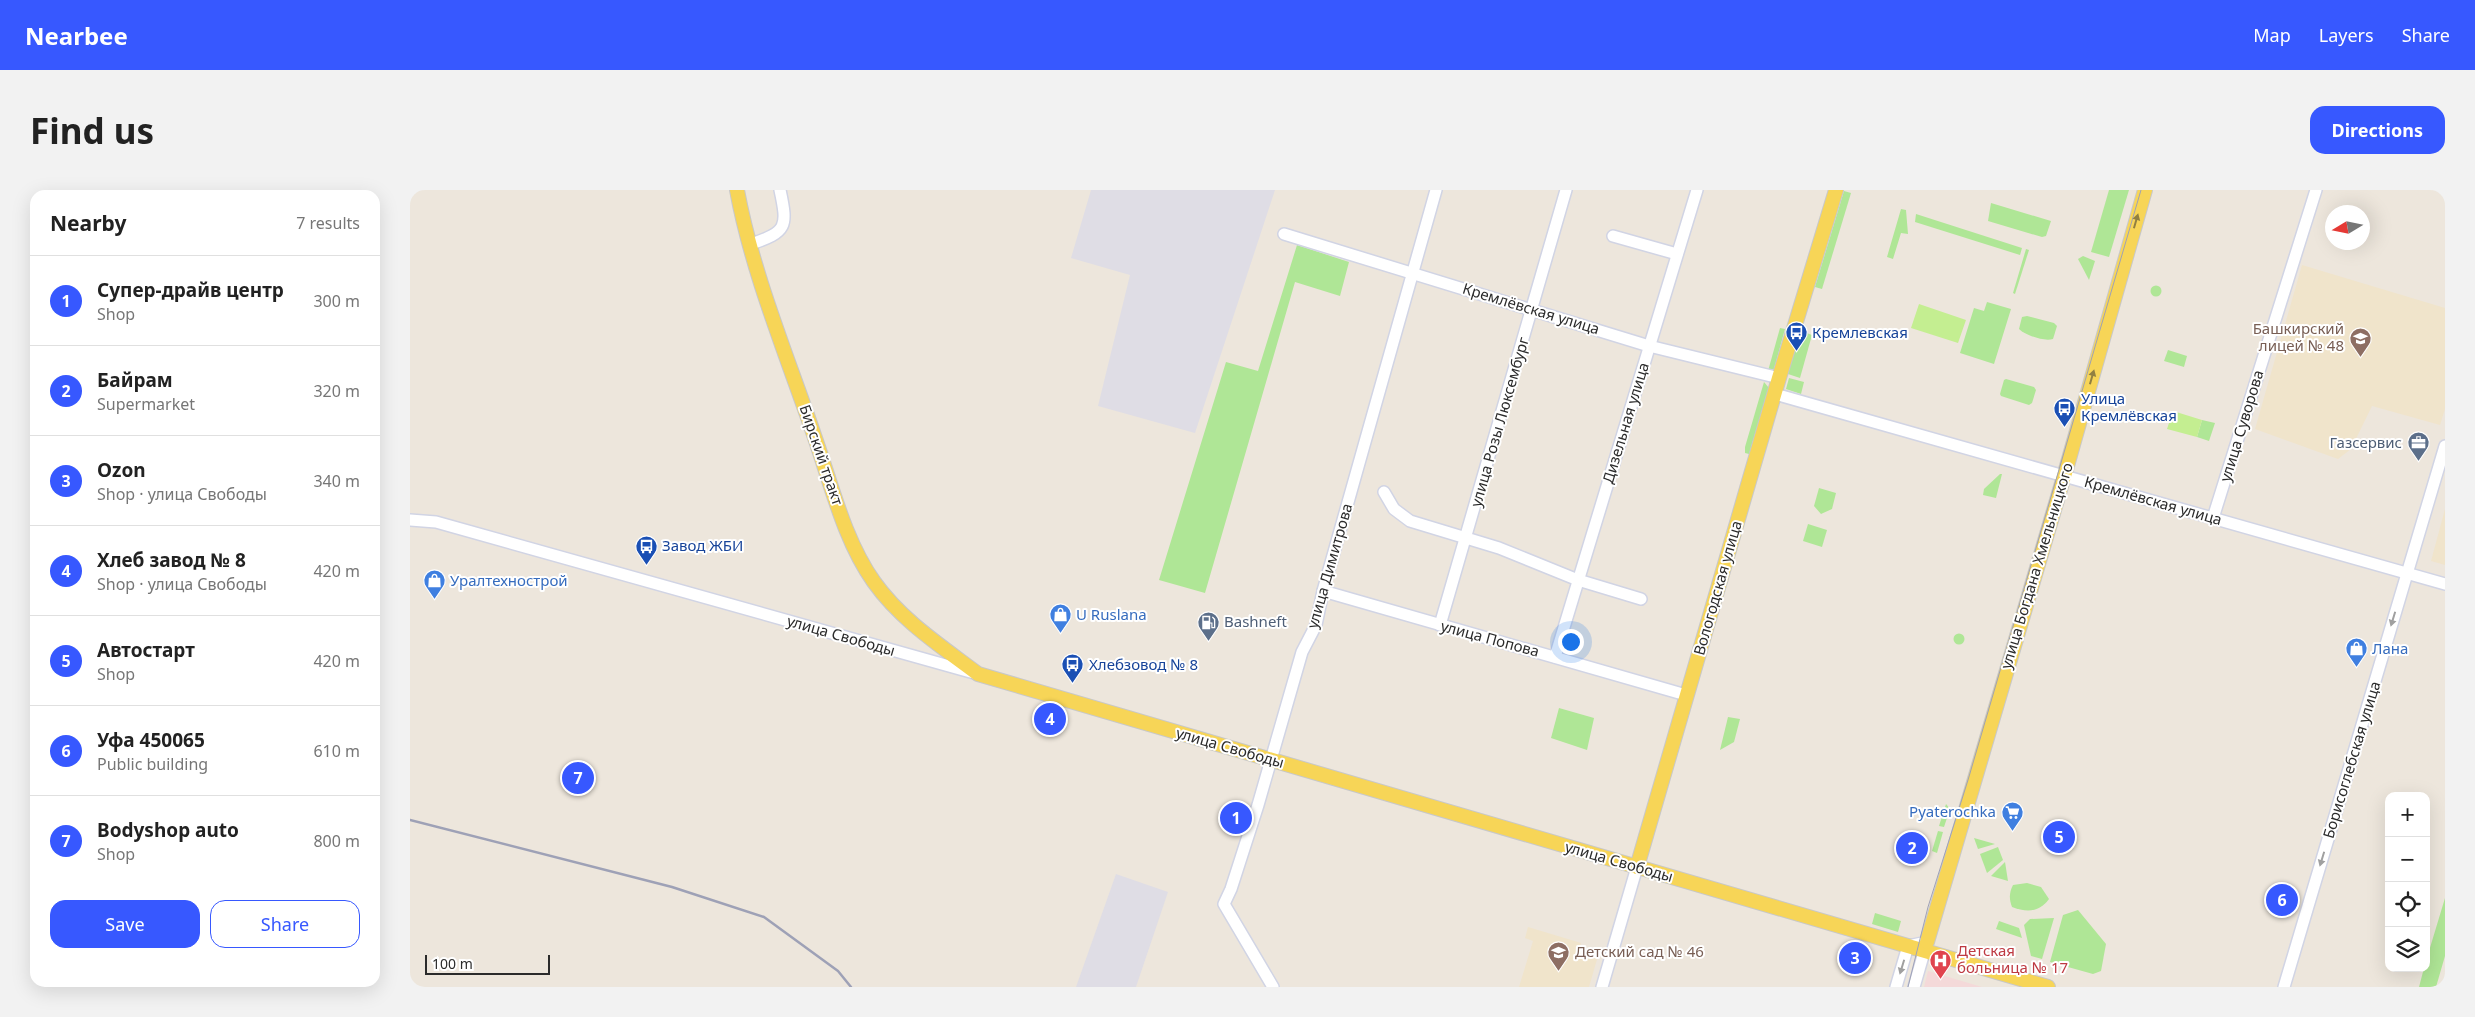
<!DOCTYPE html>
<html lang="en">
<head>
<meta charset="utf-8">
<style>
  body { margin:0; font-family:"Noto Sans",sans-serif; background:#f2f2f2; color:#222 }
  .controls { position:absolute; right:15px; bottom:15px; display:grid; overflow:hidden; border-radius:10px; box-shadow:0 5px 20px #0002 }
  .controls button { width:45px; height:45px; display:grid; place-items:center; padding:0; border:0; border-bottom:1px solid #e0e0e0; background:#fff; color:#222; font:25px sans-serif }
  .compass { position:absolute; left:1915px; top:15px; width:45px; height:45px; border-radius:50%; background:#fff; box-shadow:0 5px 20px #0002; rotate:260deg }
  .scale { position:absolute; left:15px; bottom:12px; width:125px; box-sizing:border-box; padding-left:5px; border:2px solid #2b2b2b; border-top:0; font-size:14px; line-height:18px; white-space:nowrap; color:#2b2b2b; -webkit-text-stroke:4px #fff; paint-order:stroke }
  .you { position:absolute; left:1160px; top:451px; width:18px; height:18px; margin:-12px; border:4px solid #fff; border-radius:50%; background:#1a73e8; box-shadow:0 0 0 8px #1a73e833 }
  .badge { display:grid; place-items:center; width:32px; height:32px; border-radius:50%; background:#3758ff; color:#fff; font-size:16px; font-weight:700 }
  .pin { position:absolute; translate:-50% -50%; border:2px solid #fff; box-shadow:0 1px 5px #0006 }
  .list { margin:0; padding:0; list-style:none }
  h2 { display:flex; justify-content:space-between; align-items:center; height:65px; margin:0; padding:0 20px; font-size:21px }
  h2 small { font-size:16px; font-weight:400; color:#767676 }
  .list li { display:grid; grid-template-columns:32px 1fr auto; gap:15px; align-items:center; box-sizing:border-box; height:90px; padding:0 20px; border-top:1px solid #e0e0e0 }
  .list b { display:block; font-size:19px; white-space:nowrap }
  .list p { margin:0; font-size:16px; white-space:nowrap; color:#767676 }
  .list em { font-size:16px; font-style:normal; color:#767676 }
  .actions { display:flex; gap:10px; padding:15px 20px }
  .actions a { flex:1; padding:11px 0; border:1px solid #3758ff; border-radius:15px; text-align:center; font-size:18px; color:#3758ff }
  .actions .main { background:#3758ff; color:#fff }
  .icon { flex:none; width:28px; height:28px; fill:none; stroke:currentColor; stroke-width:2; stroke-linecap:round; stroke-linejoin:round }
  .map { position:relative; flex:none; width:2035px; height:797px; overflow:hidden; border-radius:15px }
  header { display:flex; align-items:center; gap:30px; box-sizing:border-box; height:70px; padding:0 25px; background:#3758ff; color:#fff }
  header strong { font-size:24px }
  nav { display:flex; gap:28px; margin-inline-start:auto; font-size:18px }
  .intro { display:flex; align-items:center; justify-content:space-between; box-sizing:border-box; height:120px; padding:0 30px }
  h1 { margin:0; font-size:35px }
  .button { padding:12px 22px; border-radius:15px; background:#3758ff; color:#fff; font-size:18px; font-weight:700 }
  main { display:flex; gap:30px; padding:0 30px }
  aside { flex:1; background:#fff; border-radius:15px; box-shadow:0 5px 20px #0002 }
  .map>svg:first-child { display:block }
</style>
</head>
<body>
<header>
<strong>Nearbee</strong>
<nav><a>Map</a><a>Layers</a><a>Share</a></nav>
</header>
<div class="intro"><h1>Find us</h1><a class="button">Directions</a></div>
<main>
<aside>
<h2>Nearby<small>7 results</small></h2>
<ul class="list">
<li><span class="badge">1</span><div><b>Супер-драйв центр</b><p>Shop</p></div><em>300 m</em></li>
<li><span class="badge">2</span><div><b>Байрам</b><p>Supermarket</p></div><em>320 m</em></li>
<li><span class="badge">3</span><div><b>Ozon</b><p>Shop · улица Свободы</p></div><em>340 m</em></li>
<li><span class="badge">4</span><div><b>Хлеб завод № 8</b><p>Shop · улица Свободы</p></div><em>420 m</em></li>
<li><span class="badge">5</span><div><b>Автостарт</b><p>Shop</p></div><em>420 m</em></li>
<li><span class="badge">6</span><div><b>Уфа 450065</b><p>Public building</p></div><em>610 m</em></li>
<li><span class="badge">7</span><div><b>Bodyshop auto</b><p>Shop</p></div><em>800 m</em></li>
</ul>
<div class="actions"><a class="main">Save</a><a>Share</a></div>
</aside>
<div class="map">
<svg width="2035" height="797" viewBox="0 0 2035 797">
  <rect width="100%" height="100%" fill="#ede6dc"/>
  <g fill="#dfdde5">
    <path d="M681,0H865L785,243L688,216L720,85L661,68Z"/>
    <path d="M706,684L758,702L726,797H666Z"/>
  </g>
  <g fill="#f0e4cb">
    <path d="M1892,75L2035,118V219L2030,235L1962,216L1941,259L1928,269L1845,239Z"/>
    <path d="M2035,319V375L2021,371Z"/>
    <path d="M1118,737L1171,753L1169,760L1188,766L1179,797H1109L1123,751L1115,748Z"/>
  </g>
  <path fill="#f4d9d9" d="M1518,781L1572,797H1514Z"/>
  <g fill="#afe696">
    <path d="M1699,0H1719L1699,67L1681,62Z"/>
    <path d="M1434,1L1441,3L1412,99L1405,97Z"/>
    <path d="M1581,13L1641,31L1636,46L1632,47L1578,31Z"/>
    <path d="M1491,19L1496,20L1498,44L1491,43L1483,69L1477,67Z"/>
    <path d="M1506,24L1612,58L1610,65L1505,32Z"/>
    <path d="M887,55L939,72L930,106L885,92L795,403L749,390L816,172L848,181Z"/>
    <path d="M1616,59L1619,60L1605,104L1603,103Z"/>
    <path d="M1673,66L1685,71L1679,90L1668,69Z"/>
    <circle cx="1746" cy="101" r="5.5"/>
    <path d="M1577,112L1601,119L1584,174L1550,163L1564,118L1574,121Z"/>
    <path d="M1617,126L1644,133L1647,136L1643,149C1634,152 1615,145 1609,139L1612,127Z"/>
    <path d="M1370,138L1375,139L1364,179L1358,181Z"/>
    <path d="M1394,142L1402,145L1390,188L1378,184L1389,143Z"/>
    <path d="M1758,160L1777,166L1774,177L1754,171Z"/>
    <path d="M1379,188L1394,192L1391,204L1376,199Z"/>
    <path d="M1596,189L1624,197L1626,200L1622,213L1619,215L1591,206L1590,204L1594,190Z"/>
    <path d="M1354,192L1359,198L1339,264L1335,263V257Z"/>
    <path d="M1792,230L1805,233L1799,251L1787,247Z"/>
    <path d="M1590,284H1592L1586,308L1573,305L1574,299Z"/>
    <path d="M1409,298L1426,303L1422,319L1411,324L1404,316Z"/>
    <path d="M1398,334L1417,340L1412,357L1393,351Z"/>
    <circle cx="1549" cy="449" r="5.5"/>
    <path d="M1149,518L1184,528L1177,560L1141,548Z"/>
    <path d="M1318,527L1330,529L1324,552L1310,560Z"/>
    <path d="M1536,614L1540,619L1534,637L1529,636Z"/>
    <path d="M1528,641L1533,642L1527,663L1522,661Z"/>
    <path d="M1564,648L1585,654L1568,659Z"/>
    <path d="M1588,657L1593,670L1577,683L1570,664Z"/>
    <path d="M1595,672L1598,691L1581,686Z"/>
    <path d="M1617,693L1631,697L1639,709C1629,723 1616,722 1602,717C1599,709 1599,703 1603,695Z"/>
    <path d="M2035,708V766L2026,797H2009L2014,778H2016V771Z"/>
    <path d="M1668,720L1696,754L1691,781L1683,784L1640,772L1653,725Z"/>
    <path d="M1465,723L1491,731L1488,742L1462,734Z"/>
    <path d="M1644,728L1632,769L1621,766L1614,735L1620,729Z"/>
    <path d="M1589,731L1609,738L1612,748L1586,739Z"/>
  </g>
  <g fill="#c4ee91">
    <path d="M1509,114L1556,130L1548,153L1501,138Z"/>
    <path d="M1763,221L1792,230L1787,247L1757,239Z"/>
  </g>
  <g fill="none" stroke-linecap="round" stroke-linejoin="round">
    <defs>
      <g id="minor">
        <path d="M874,44L1239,156L1369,188"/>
        <path d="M1203,46L1267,64"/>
        <path d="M341,54C377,42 378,37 370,0"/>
        <path d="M1365,204L2035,394"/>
        <path d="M974,302L984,319L1000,331L1089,358L1168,390L1231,409"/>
        <path d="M1803,328L1906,0"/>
        <path d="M0,330L26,332L564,483"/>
        <path d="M913,401L1276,505"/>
        <path d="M1030,435L1156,0"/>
        <path d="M1145,467L1287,0"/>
        <path d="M863,797L814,714L821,699L848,615L892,462L906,435L913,401L1026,0"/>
        <path d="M1192,797L1227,677"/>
        <path d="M1486,797L1498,756L1517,752L1504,797"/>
        <path d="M1874,797L2035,256"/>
      </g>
      <g id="major">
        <path d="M327,0C342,82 377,166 404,245C421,293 434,350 464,392C491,430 531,456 568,484L1638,797"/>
        <path d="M1227,677L1369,188L1426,0"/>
        <path d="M1517,752L1657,276L1735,0"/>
      </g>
    </defs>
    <use href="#minor" stroke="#d1d4e4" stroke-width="14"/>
    <use href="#major" stroke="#c8c8c8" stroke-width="16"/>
    <use href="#minor" stroke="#fff" stroke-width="11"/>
    <use href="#major" stroke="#f7d557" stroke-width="14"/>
    <path stroke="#9ea1b6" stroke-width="1" d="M1498,797L1518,717L1558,590L1731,0"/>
    <path stroke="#9ea1b6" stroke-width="2.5" d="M0,630L262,697L354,727L428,781L441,797"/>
  </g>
  <defs><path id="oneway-solid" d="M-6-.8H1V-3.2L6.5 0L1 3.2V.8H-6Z" transform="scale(1.25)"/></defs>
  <g fill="#918041">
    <use href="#oneway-solid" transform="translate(1726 31) rotate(-74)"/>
    <use href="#oneway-solid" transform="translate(1682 187) rotate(-74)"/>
  </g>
  <g fill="#a0a0a0">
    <use href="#oneway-solid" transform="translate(1983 429) rotate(107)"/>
    <use href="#oneway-solid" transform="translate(1912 669) rotate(107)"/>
    <use href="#oneway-solid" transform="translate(1492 777) rotate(107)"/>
  </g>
  <defs>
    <symbol id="bus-pin" viewBox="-11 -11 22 30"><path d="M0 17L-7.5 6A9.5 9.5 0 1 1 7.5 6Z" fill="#1a4fb4" stroke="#fff"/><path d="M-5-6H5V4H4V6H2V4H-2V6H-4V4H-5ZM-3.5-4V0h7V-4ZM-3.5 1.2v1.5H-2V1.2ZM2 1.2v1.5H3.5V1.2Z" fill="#fff"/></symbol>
    <symbol id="school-pin" viewBox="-11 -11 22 30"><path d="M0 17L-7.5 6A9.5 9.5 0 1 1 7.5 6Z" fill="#8d6e63" stroke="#fff"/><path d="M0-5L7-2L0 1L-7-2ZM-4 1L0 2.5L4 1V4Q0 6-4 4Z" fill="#fff"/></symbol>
    <symbol id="office-pin" viewBox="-11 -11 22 30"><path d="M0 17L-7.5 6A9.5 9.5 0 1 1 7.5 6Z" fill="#5c6f8a" stroke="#fff"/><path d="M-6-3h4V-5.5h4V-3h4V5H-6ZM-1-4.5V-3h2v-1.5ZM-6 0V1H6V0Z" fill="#fff"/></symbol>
    <symbol id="shop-pin" viewBox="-11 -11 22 30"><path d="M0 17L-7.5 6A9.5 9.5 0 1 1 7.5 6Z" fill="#3f7fe0" stroke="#fff"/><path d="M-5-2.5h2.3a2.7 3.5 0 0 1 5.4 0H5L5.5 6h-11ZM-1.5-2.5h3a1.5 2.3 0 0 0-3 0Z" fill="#fff"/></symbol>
    <symbol id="fuel-pin" viewBox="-11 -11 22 30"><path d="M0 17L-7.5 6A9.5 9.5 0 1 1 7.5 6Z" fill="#5c6f8a" stroke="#fff"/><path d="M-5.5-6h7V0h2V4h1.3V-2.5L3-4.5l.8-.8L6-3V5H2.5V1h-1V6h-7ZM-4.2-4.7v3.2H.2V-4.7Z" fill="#fff"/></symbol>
    <symbol id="supermarket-pin" viewBox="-11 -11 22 30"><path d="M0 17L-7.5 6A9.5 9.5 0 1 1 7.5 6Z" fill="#3f7fe0" stroke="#fff"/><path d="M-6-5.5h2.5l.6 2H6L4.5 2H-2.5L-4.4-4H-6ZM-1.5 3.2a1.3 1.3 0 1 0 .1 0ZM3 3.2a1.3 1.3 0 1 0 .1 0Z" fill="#fff"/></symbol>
    <symbol id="hospital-pin" viewBox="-11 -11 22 30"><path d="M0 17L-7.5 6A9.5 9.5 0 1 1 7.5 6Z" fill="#e0444e" stroke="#fff"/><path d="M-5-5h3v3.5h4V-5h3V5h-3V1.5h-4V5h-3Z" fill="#fff"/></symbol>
  </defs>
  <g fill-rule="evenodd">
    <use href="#bus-pin" x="1374" y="130" width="25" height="34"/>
    <use href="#school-pin" x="1938" y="136" width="25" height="34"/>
    <use href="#bus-pin" x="1642" y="206" width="25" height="34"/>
    <use href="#office-pin" x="1996" y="240" width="25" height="34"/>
    <use href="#bus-pin" x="224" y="344" width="25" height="34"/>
    <use href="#shop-pin" x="12" y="378" width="25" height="34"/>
    <use href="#shop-pin" x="638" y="412" width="25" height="34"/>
    <use href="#fuel-pin" x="786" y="420" width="25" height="34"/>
    <use href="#shop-pin" x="1934" y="446" width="25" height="34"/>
    <use href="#bus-pin" x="650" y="462" width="25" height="34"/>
    <use href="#supermarket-pin" x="1590" y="610" width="25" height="34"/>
    <use href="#school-pin" x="1136" y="750" width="25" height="34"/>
    <use href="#hospital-pin" x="1518" y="758" width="25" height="34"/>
  </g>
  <g text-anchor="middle" stroke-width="4" stroke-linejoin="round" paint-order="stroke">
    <g font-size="15" fill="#2b2b2b" stroke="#fff">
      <text transform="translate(1121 119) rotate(17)" y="5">Кремлёвская улица</text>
      <text transform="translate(1090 232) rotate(-74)" y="5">улица Розы Люксембург</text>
      <text transform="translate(1216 233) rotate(-73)" y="5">Дизельная улица</text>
      <text transform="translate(1832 236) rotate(-73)" y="5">улица Суворова</text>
      <text transform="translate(411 265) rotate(71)" y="5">Бирский тракт</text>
      <text transform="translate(1743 311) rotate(16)" y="5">Кремлёвская улица</text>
      <text transform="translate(920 376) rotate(-74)" y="5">улица Димитрова</text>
      <text transform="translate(1627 376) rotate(-73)" y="5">улица Богдана Хмельницкого</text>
      <text transform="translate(1308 398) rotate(-74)" y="5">Вологодская улица</text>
      <text transform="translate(431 446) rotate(16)" y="5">улица Свободы</text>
      <text transform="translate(1080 449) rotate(15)" y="5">улица Попова</text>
      <text transform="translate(820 558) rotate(16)" y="5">улица Свободы</text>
      <text transform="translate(1942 570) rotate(-73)" y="5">Борисоглебская улица</text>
      <text transform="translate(1209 672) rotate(16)" y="5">улица Свободы</text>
    </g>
    <g font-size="15" fill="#785e54" stroke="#fff" text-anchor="end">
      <text x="1934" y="144">Башкирский<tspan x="1934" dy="17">лицей № 48</tspan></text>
      <text x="1165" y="767" text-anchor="start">Детский сад № 46</text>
    </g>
    <g font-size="15" fill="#164399" stroke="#fff" text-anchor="start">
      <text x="1402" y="148">Кремлевская</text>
      <text x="1671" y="214">Улица<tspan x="1671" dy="17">Кремлёвская</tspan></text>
      <text x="252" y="361">Завод ЖБИ</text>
      <text x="679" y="480">Хлебзовод № 8</text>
    </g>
    <g font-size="15" fill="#4e5e75" stroke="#fff" text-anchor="end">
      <text x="1992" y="258">Газсервис</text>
      <text x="814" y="437" text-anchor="start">Bashneft</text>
    </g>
    <g font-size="15" fill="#366cbe" stroke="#fff" text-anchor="start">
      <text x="40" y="396">Уралтехнострой</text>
      <text x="666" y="430">U Ruslana</text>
      <text x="1962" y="464">Лана</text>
      <text x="1586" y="627" text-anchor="end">Pyaterochka</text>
    </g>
    <g font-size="15" fill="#be3a42" stroke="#fff" text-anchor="start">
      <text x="1547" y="766">Детская<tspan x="1547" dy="17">больница № 17</tspan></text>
    </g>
  </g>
</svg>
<div class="controls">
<button>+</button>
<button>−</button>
<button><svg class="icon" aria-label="locate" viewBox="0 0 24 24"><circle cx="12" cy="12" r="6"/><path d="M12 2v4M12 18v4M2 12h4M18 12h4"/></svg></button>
<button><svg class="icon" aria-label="layers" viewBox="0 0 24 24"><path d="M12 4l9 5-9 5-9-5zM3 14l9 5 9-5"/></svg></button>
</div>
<svg class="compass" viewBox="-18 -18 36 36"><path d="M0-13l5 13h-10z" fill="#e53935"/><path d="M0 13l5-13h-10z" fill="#767676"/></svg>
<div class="scale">100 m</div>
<div class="you"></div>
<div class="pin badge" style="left:826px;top:628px">1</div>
<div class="pin badge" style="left:1502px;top:658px">2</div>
<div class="pin badge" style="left:1445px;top:768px">3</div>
<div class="pin badge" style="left:640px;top:529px">4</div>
<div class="pin badge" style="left:1649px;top:647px">5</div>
<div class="pin badge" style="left:1872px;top:710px">6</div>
<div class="pin badge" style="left:168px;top:588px">7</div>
</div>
</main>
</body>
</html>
